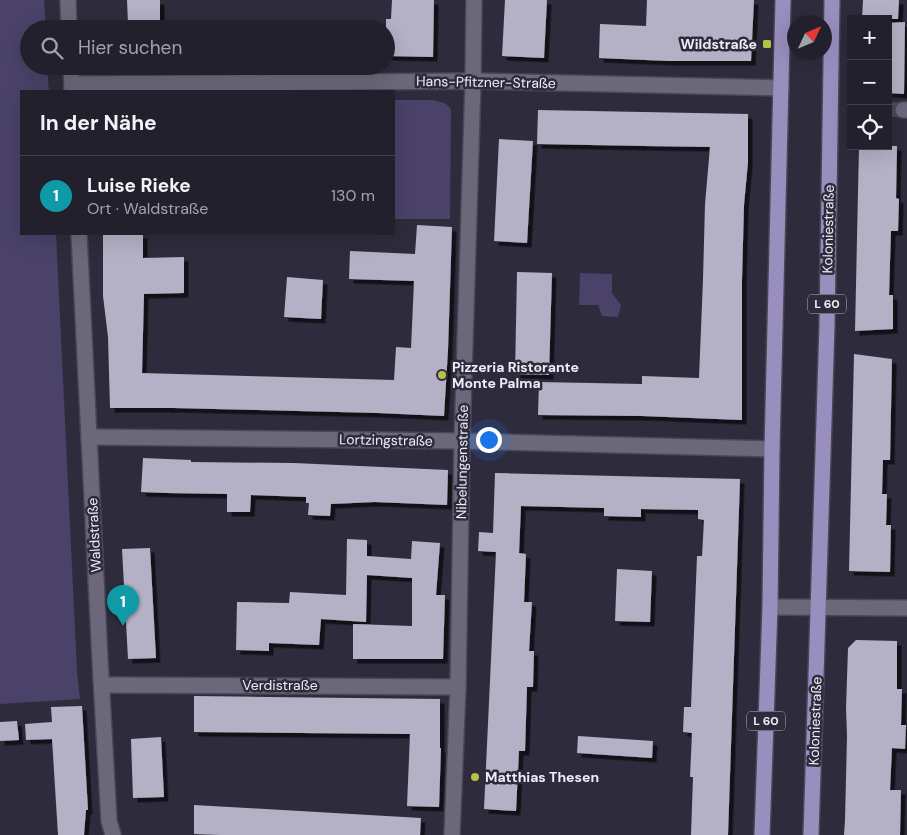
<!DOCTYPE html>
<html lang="de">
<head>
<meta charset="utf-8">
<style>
  body { margin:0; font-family:"DM Sans",sans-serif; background:#2e2d39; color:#f1f3f6 }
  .controls { position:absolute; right:15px; top:15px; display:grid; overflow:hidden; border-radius:0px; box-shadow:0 5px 20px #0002 }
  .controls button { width:45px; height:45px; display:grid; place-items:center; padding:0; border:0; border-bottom:1px solid #3f3e49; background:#22202d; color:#f1f3f6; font:25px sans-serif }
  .compass { position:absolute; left:787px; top:15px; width:45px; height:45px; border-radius:50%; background:#22202d; box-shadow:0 5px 20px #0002; rotate:46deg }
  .you { position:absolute; left:488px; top:439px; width:18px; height:18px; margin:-12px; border:4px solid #fff; border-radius:50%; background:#1a73e8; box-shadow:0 0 0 8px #1a73e833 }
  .badge { display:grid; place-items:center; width:32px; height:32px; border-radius:50%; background:#1a73e8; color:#fff; font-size:16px; font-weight:700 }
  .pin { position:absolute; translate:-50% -41px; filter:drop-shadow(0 1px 2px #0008) }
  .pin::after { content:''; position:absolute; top:26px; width:18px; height:15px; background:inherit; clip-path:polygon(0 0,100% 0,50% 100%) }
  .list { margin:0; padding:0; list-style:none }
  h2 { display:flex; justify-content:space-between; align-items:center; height:65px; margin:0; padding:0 20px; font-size:21px }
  h2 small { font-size:16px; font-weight:400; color:#a2a3aa }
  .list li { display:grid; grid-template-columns:32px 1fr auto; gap:15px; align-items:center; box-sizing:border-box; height:80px; padding:0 20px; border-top:1px solid #3f3e49 }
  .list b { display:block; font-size:19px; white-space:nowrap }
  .list p { margin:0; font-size:16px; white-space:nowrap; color:#a2a3aa }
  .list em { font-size:16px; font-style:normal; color:#a2a3aa }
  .icon { flex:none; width:28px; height:28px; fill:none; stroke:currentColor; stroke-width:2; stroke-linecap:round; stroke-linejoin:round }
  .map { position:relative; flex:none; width:907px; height:835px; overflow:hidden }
  .search { position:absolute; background:#22202d; box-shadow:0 5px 20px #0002; left:20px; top:20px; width:375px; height:55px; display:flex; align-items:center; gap:12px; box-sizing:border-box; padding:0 18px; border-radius:28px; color:#a2a3aa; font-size:19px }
  .panel { position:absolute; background:#22202d; box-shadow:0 5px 20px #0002; left:20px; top:90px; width:375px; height:145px; border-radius:0px }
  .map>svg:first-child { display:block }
</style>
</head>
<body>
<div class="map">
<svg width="907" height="835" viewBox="0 0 907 835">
  <defs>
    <filter id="shadow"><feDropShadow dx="4.5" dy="4.5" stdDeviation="0" flood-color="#0009"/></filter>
  </defs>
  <rect width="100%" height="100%" fill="#2e2b3c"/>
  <g fill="#4a4268">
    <path d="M0,0H44L46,29H29V66H47L49,91H21V234H56L77,671L80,699L0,704Z"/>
    <path d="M394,100H433L445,103L451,109L450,219H394Z"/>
    <path d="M580,273L612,274V293L621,305L618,317L602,316L598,305H579Z"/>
  </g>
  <g fill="#b4b0c5" filter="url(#shadow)">
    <path d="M127,0H160V23L128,24Z"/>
    <path d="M392,0H434L433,57L386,56V19H391Z"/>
    <path d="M505,0H547L544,58L502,56Z"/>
    <path d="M647,0H754L751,61H669L599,58L600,24L646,26Z"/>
    <path d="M863,0H899L898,19H862Z"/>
    <path d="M905,22L904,94L888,93V23Z"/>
    <path d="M538,110L748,114V162L744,205L742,280V420L642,416L538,415L539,382L642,384V376L699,378L703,279L705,204L710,147L644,146L537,144Z"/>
    <path d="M499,139L533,141L527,243L494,241Z"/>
    <path d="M859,146H897L896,198L899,199L898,231H891L890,262L889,295H893V329L855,331Z"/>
    <path d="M417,225L452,227L448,350L444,416L378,413L174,408H110L108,337L103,296V234H143V258L184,257V293L144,294L142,373L394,380L396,347L411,348L414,281L349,279L350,251L415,254Z"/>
    <path d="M517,272L552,273L549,375L515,374Z"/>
    <path d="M287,277L323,280L321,319L284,317Z"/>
    <path d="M854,354L892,359L890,460H883L882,494H887L886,525H891L890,572L849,571Z"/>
    <path d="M143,458L191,460V462L294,463L448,470L447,505L375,502L331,504L330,516L308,515L309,503H306V497L251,495L250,512H227V494L167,493L141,492Z"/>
    <path d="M495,473L740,479L728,835H691L693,777H690L692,733L683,732L684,707H691L697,556H702L704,520L698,519V510L641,509V517L604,516V508L521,506L519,553L526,554L524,602H532L529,651H534L533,687H527L525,751H519L516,811L484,809L496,552L478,551L479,532L493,533Z"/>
    <path d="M347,539L367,540V556L411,559L412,541L440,543L436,595H445L443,659H353V624L412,626V578L367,575L366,622L321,619L319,645L269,643V651L236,650L237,602L289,603L290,592L346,595Z"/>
    <path d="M150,548L156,658L128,659L122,549Z"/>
    <path d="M617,569L652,571L650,622L615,621Z"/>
    <path d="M856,640L897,641V689H902L901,725H906L905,749L892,748L890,790H901L900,835H844L845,820L847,736L846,708L848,648Z"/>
    <path d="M194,696L440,699V748H441L439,807L407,806L410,734L194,732Z"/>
    <path d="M82,706L88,810H86L84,835H58L52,739L26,740L25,724L52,722L51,707Z"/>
    <path d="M17,721L19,740L0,741V722Z"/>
    <path d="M578,736L653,741L652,758L577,753Z"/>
    <path d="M161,737L164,797L133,798L131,739Z"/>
    <path d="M194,805L421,818L420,835H221L194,834Z"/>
  </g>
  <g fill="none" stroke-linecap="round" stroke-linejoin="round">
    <path stroke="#4b4858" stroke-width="15" stroke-dasharray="15 8" stroke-linecap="butt" d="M888,109L903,110"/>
    <defs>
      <g id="minor">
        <path d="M68,0L69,29"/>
        <path d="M71,66L72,91"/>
        <path d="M72,84L473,81L781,88"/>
        <path d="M903,110H907"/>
        <path d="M79,234L100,660L109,821L113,835"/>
        <path d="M89,437L462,441L772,449"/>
        <path d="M770,607L907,608"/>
        <path d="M102,685L458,687"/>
        <path d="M452,835L458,687L462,441L473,81L474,0"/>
      </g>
      <g id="major">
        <path d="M762,835L770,607L772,449L783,0"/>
        <path d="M811,835L827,325L832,0"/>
      </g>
    </defs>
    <use href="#minor" stroke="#4a4755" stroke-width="18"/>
    <use href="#major" stroke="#4a4755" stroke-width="18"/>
    <use href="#minor" stroke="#6b687b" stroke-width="15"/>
    <use href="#major" stroke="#998fbf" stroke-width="15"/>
  </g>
  <g fill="#b8c147" stroke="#2e2b3c" stroke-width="2">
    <rect x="762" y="39" width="10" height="10" rx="2.5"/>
    <circle cx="442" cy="375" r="5"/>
    <circle cx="475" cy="777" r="5"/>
  </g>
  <g text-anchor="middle" stroke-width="5" stroke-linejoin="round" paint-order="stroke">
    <g fill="#2e2b3c" stroke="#b4b2bf" stroke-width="1">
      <rect x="808" y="294.5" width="38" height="19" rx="4"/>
      <rect x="747" y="711.5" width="38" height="19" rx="4"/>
    </g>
    <g font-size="12" font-weight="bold" fill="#edecf7">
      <text x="827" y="308">L 60</text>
      <text x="766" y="725">L 60</text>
    </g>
    <g font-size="14" font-weight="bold" fill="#edecf7" stroke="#2e2b3c" text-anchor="start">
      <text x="757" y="49" text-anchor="end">Wildstraße</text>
      <text x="452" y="372">Pizzeria Ristorante<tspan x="452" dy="16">Monte Palma</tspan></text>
      <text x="485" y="782">Matthias Thesen</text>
    </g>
    <g font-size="14" fill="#edecf7" stroke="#2e2b3c">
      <text transform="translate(486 82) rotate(1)" y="5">Hans-Pfitzner-Straße</text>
      <text transform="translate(828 229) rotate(-89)" y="5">Koloniestraße</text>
      <text transform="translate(386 440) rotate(1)" y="5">Lortzingstraße</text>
      <text transform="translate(462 462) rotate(-89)" y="5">Nibelungenstraße</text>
      <text transform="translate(94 535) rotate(-93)" y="5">Waldstraße</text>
      <text x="280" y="690">Verdistraße</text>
      <text transform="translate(815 721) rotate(-88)" y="5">Koloniestraße</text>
    </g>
  </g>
</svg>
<div class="controls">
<button>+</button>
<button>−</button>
<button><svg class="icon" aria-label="locate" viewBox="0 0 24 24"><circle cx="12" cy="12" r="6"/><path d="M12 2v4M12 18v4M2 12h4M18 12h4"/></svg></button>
</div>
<svg class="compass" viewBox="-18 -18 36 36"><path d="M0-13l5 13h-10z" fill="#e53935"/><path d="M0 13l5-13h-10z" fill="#a2a3aa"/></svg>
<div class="you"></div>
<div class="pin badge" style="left:123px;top:626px;background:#0f9aa8">1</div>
<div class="search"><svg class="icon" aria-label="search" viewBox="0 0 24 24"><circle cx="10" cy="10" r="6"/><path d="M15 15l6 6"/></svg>Hier suchen</div>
<section class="panel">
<h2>In der Nähe<small></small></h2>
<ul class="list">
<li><span class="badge" style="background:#0f9aa8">1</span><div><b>Luise Rieke</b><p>Ort · Waldstraße</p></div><em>130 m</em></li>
</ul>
</section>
</div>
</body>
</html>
